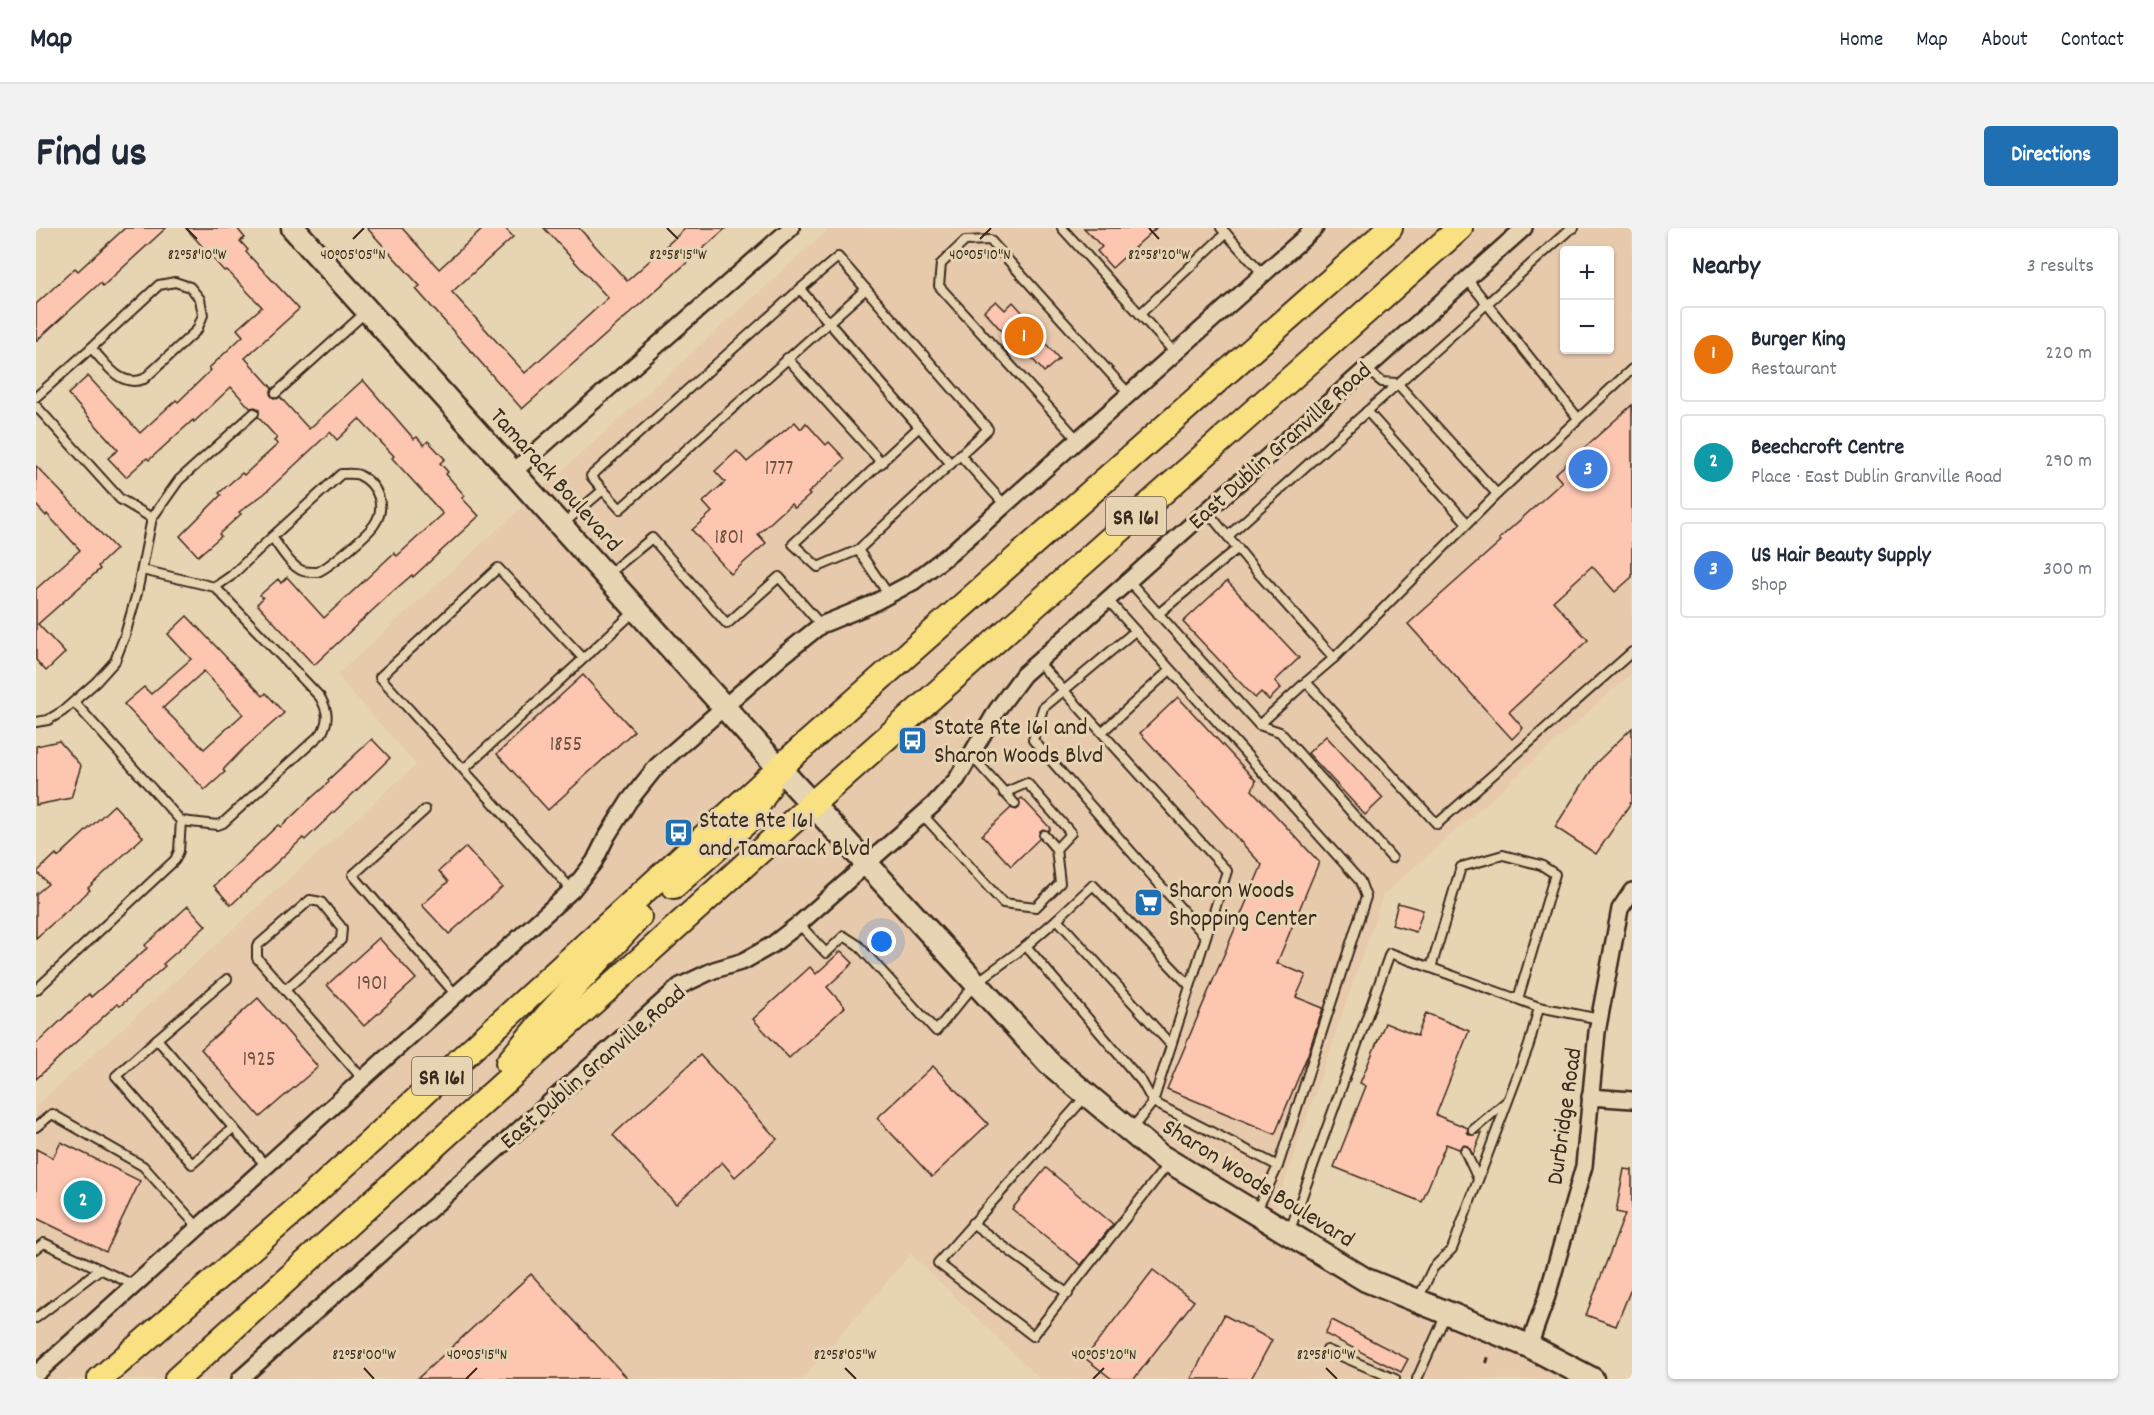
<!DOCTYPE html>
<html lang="en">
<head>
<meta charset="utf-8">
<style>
  body { margin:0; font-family:Dekko,sans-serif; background:#f2f2f3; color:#1f2937 }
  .controls { position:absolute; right:18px; top:18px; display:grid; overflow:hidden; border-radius:6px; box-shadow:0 2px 4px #0004 }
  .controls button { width:54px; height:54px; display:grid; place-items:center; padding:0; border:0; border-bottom:2px solid #e0e1e3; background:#fff; color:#1f2937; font:30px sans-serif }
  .you { position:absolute; left:846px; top:714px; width:21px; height:21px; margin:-15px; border:4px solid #fff; border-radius:50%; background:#1a73e8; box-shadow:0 0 0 9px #1a73e833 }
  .badge { display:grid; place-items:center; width:39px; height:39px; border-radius:50%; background:#1f6fb2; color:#fff; font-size:20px; font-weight:700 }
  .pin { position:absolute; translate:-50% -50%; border:3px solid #fff; box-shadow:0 2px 6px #0006 }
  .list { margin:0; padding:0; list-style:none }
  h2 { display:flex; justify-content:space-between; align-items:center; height:78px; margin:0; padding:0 24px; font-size:26px }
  h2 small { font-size:20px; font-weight:400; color:#747a83 }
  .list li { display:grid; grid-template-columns:39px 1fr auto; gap:18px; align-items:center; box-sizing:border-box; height:96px; margin:0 12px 12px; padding:0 12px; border:2px solid #e0e1e3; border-radius:6px }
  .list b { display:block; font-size:22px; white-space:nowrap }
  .list p { margin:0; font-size:20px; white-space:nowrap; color:#747a83 }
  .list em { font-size:20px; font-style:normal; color:#747a83 }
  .map { position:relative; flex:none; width:1596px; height:1151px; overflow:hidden; border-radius:6px }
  header { display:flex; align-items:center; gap:36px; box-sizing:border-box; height:84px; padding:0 30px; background:#fff; border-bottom:2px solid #e0e1e3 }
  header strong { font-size:28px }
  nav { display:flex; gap:33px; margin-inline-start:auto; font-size:21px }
  .intro { display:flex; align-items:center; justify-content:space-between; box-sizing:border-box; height:144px; padding:0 36px }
  h1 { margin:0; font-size:42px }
  .button { padding:15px 27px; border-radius:6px; background:#1f6fb2; color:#fff; font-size:21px; font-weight:700 }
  main { display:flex; gap:36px; padding:0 36px }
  aside { flex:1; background:#fff; border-radius:6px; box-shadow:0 2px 4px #0004 }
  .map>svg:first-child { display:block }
</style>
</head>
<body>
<header>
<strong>Map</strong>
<nav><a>Home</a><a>Map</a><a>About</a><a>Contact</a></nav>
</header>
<div class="intro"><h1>Find us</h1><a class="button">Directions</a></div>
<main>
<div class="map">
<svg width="1596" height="1151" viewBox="0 0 1596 1151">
  <rect width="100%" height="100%" fill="#e7d4b2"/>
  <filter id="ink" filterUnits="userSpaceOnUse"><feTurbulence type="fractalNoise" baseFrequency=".0167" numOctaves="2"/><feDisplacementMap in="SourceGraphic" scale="12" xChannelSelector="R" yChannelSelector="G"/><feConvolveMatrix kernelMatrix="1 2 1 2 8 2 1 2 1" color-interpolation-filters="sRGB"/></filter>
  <g filter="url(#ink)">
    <path fill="#e7c9ac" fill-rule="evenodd" d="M794,0H1596V445L1347,667L1235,994L1457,1096L1479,1092L1544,1151H1004L875,1026L766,1151H0V878L380,537L301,447ZM1528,22H1574V122H1528Z"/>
    <g fill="#fdc6b1" stroke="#3b2a1e" stroke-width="1.5" fill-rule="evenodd">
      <path d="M89,0H130L67,58L64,55L0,113V76L39,40L42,43Z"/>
      <path d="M150,0H201L209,10L204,13L212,22L210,24L263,81L209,130L236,160L234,166L236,169L241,171L244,169L273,201L327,152L378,211L381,209L388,217L392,213L409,231L404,235L412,244L410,246L429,268L426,270L443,288L377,349L376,347L354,366L278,437L221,376L227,370L224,367L242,351L245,355L251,349L288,390L358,325L361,328L407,286L356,230L358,228L323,191L301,212L294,204L228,266L203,284L205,286L183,306L185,308L162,328L144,308L185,267L183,265L206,245L208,247L242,216L238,213L241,210L222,189L223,181L219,179L214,180L195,159L158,194L157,192L113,232L111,230L90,249L72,230L82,222L32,166L52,148L104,205L140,172L142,174L175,142L173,140L207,108L201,101L226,79L191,42L188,43Z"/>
      <path d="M331,0H366L403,41L448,0H469L477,9L416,64L489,145L572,70L508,0H543L591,53L650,0H690L486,181L380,61L384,58Z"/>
      <path d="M1048,0H1120L1076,40L1061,23L1066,19Z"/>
      <path d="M960,73L969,82L977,74L1007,107L1004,109L1023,131L1008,144L992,126L989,129L948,83Z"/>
      <path d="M1596,177V349L1579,364L1556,338L1517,373L1552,412L1473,484L1487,500L1476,511L1372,396L1465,313L1463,311L1526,254L1519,246Z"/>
      <path d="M759,194L765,201L770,195L790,217L793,214L809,231L772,265L774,267L759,280L755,276L722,306L730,315L695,346L656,302L676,284L667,274L689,254L679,243L701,223L711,234Z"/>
      <path d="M0,238L80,321L62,338L64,341L2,396L29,425L10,443L0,432V361L44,322L11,286L10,288L0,277Z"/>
      <path d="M1191,353L1263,430L1239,453L1245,460L1233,472L1225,464L1219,470L1147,394Z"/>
      <path d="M151,388L227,468L230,465L248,485L206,522L187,542L189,544L169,562L88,476L108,459L115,466L155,431L132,406ZM168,443L207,486L168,521L127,480Z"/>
      <path d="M547,447L598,503L512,582L461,526Z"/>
      <path d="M1142,469L1220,553L1216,562L1283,634L1241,735L1270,747L1260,769L1287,780L1272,826L1239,906L1131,861L1226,637L1104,505Z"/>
      <path d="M1596,500V573L1560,626L1519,599L1560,535Z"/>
      <path d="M1290,508L1347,570L1329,587L1272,525Z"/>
      <path d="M336,511L354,530L269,612L267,610L195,677L178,658L242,597L245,599L271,574L293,554L292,552Z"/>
      <path d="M23,513L45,538L35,570L0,577V518Z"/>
      <path d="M986,570L1014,600L1012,603L1007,601L1004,603L1003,611L975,638L946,607L975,580L980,582L983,580V572Z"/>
      <path d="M78,577L107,609L52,660L54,662L0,710V666L12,656L1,644L20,626L22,629Z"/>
      <path d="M430,619L466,659L413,706L386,677L412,654L403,643Z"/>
      <path d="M1362,675L1387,682L1380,704L1356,697Z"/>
      <path d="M152,678L170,698L127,736L129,738L84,778L81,776L0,851V816L53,766L55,769L111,720L109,717Z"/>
      <path d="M343,710L380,751L328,798L291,757Z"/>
      <path d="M805,723L817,735L791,759L809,779L753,830L717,791L774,739L780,746Z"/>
      <path d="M222,770L282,839L224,889L165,821Z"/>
      <path d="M1390,785L1433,803L1400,887L1432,900L1431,904L1434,907L1446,905L1437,927L1432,918L1427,917L1423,921L1410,916L1386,974L1298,939L1330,858L1324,855L1349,795L1381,808Z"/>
      <path d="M664,827L741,911L699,949L686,934L640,976L577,907Z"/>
      <path d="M897,838L952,896L896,949L841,890Z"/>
      <path d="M25,914L104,953L70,1024L0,990V921L17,930Z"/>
      <path d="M1010,940L1077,996L1045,1037L976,981Z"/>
      <path d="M1588,941L1596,942V1058L1580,1098L1550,1087L1589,986L1580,984Z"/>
      <path d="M1117,1042L1158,1073L1098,1151H1076L1049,1130Z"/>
      <path d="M495,1046L592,1151H381Z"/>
      <path d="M1188,1087L1236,1112L1215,1151H1155Z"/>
      <path d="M1296,1092L1372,1131L1365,1144L1289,1106Z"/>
    </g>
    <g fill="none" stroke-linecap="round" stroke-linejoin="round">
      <defs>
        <g id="lane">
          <path d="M1026,0L1139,125"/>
          <path d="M1185,0L1227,46"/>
          <path d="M1431,51L1542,190"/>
          <path d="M139,54L154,59L164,71L167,87L161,102L108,151C83,160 71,136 55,120L123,57Z"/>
          <path d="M764,61L802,29L952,201L822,322L782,339L757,316L883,199"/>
          <path d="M1104,86L1190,5"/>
          <path d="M751,130L846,235"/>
          <path d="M1329,140L1346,154L1361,155L1461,266"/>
          <path d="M240,165L331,83"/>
          <path d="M0,169L55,120"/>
          <path d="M0,178L84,271L116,290"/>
          <path d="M1331,183L1431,295"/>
          <path d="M1042,212L903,58L905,36L929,13L954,12L1093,166"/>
          <path d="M924,227L969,277"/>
          <path d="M305,246C311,246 318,245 323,247C342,256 351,279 338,297C332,306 290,342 281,344C278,344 271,344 267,343C254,338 244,320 236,309Z"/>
          <path d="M567,262L584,281L830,61"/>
          <path d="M1170,282L1222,345L1298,430"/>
          <path d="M527,296L567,262L555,248L764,61L915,236"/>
          <path d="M1192,308L1533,2L1538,0"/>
          <path d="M822,322L853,367"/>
          <path d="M106,342L179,359L284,469C292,483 293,491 286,505L187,595L182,597L145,593"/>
          <path d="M572,346L616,310L691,396L743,349L785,397"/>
          <path d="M1092,352L1223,497L1270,454L1401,596L1596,424"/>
          <path d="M179,359L195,348L236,309"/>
          <path d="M1071,371L1324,653L1330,669L1242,938L1220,984"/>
          <path d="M1122,386L1202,320"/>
          <path d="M1099,403L1007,480L997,512L1169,708"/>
          <path d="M1002,434L1191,643L1117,874L1095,902"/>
          <path d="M1270,454L1298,430L1461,266L1596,141"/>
          <path d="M38,474L145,593"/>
          <path d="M0,494L12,492L27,483L60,454L79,433L89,407L101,365L116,290L143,252L218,185"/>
          <path d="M1223,497L1244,504L1356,630"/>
          <path d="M1066,504L1134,442"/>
          <path d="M934,526L979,576"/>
          <path d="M428,541L598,384"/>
          <path d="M968,565L991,555L1035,605L1020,621"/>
          <path d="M389,582L317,647L420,767"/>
          <path d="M886,586L967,675L1000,679L1024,655L1020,621L1008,607"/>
          <path d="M536,662L344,449L462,340L547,430"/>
          <path d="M1021,691L1135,817"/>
          <path d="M763,696L790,725L808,708L822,717L900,803L940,755L990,718L1106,854L1117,874L1242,938"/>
          <path d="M990,718L1021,691L1057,657L1153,757"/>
          <path d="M1395,740L1425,639L1467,627L1505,637L1519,646L1482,771"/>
          <path d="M191,751L121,811L230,938"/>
          <path d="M0,762L139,632L143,623L145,593"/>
          <path d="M249,762L305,712L306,700L285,674L274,672L221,718V730L326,850"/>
          <path d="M121,811L80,848L156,936L197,900"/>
          <path d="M1050,868L902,1035L997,1108L1132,936"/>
          <path d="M0,899L16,886L107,938L162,999"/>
          <path d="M1437,902L1471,873"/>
          <path d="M1429,923L1442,951"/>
          <path d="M936,995L1032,1066"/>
          <path d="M1254,1002L1354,725L1503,779L1564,791"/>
          <path d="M0,1021L8,1015L98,1057"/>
          <path d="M1382,1071L1397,1040L1416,1021L1493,817L1503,779"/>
          <path d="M0,1090L64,1041"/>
          <path d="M1291,1122L1359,1151"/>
          <path d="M1381,1151L1410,1086"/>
        </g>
        <g id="street">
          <path d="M477,244L755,0"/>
          <path d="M1554,869L1596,872"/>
          <path d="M1493,1118L1511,1068L1548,938L1561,804L1584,681L1596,663"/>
          <path d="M0,1146L536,662L558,634L571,608L593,573L621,538L744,430L785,397L834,377L877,354L915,325L1279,0"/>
          <path d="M204,1151L644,758L678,742L708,733L736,717L763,696L897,577L921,551L961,482L987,447L1488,0"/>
        </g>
        <path id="secondary" d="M257,0L743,540L1013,835L1123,927L1330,1052L1493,1118L1556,1151"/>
        <g id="primary">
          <path d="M638,658L714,591L733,558"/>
          <path d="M472,835L511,788L603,689"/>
          <path d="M64,1151L262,980L743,540L1354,0"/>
          <path d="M141,1151L776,576L1424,0"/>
        </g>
      </defs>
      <use href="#lane" stroke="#3b2a1e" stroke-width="12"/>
      <use href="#street" stroke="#3b2a1e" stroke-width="20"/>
      <use href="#secondary" stroke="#3b2a1e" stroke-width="27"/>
      <use href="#primary" stroke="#3b2a1e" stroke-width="28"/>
      <path stroke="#3b2a1e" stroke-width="4" stroke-dasharray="6 4.5" stroke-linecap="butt" d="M1450,1135L1453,1125"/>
      <use href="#lane" stroke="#e7d4b2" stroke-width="8"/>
      <use href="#street" stroke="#e7d4b2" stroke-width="15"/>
      <use href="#secondary" stroke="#e7d4b2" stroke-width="22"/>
      <use href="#primary" stroke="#f9e181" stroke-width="24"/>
    </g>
  </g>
  <path fill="none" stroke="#3b2a1e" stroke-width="2" d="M150,0L161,11M631,0L642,11M1113,0L1123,11M317,11L328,0M944,11L955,0M328,1140L338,1151M809,1140L820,1151M1290,1140L1301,1151M430,1151L441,1140M1057,1151L1068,1140"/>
  <defs>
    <symbol id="bus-square" viewBox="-11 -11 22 22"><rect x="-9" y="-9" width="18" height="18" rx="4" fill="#1f6fb2" stroke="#e7d4b2"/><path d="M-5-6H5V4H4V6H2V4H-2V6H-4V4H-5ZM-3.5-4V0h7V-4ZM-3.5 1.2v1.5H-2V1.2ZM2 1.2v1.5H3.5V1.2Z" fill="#fff"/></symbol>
    <symbol id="supermarket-square" viewBox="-11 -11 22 22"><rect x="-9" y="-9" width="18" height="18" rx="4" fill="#1f6fb2" stroke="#e7d4b2"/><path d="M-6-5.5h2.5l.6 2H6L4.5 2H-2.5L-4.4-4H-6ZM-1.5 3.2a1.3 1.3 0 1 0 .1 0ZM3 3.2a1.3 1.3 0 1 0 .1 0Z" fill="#fff"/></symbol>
  </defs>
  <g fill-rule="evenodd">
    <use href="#bus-square" x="860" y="496" width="33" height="33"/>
    <use href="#bus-square" x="626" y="588" width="33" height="33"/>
    <use href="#supermarket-square" x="1096" y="658" width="33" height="33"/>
  </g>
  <g text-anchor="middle" stroke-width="6" stroke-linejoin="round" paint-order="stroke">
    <g font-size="21" fill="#6c5143">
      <text x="743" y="246">1777</text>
      <text x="693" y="315">1801</text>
      <text x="530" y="522">1855</text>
      <text x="336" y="761">1901</text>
      <text x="223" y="837">1925</text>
    </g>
    <g fill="#e7d4b2" stroke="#6f5d4a" stroke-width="1.5">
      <rect x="1070" y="269" width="60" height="38" rx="4.5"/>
      <rect x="376" y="829" width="60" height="38" rx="4.5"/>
    </g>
    <g font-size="22" font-weight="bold" fill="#3b2a1e">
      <text x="1100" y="296">SR 161</text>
      <text x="406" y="856">SR 161</text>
    </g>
    <g font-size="24" fill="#3b2a1e" stroke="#e7d4b2">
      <text transform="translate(1243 217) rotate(-42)" y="8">East Dublin Granville Road</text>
      <text transform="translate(521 251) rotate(48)" y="8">Tamarack Boulevard</text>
      <text transform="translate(556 838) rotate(-41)" y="8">East Dublin Granville Road</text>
      <text transform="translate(1527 888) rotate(-82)" y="8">Durbridge Road</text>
      <text transform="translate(1223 954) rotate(32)" y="8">Sharon Woods Boulevard</text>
    </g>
    <g font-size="24" fill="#3b2a1e" stroke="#e7d4b2" text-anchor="start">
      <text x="898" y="506">State Rte 161 and<tspan x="898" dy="28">Sharon Woods Blvd</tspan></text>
      <text x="663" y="599">State Rte 161<tspan x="663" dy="28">and Tamarack Blvd</tspan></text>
      <text x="1133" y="669">Sharon Woods<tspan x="1133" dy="28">Shopping Center</tspan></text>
    </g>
  </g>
  <g font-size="15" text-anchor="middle" fill="#3b2a1e" stroke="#e7d4b2" stroke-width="6" stroke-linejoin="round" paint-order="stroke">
    <text x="161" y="31">82°58'10"W</text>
    <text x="317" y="31">40°05'05"N</text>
    <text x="642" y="31">82°58'15"W</text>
    <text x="944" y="31">40°05'10"N</text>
    <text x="1123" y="31">82°58'20"W</text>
    <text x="441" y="1131">40°05'15"N</text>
    <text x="1068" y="1131">40°05'20"N</text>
    <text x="328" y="1131">82°58'00"W</text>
    <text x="809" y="1131">82°58'05"W</text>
    <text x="1290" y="1131">82°58'10"W</text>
  </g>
</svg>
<div class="controls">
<button>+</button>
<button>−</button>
</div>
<div class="you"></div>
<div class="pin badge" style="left:988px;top:108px;background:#e8710a">1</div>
<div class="pin badge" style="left:47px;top:972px;background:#0f9aa8">2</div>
<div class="pin badge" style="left:1552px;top:241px;background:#3f7fe0">3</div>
</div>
<aside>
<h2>Nearby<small>3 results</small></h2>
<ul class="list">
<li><span class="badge" style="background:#e8710a">1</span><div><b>Burger King</b><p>Restaurant</p></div><em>220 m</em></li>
<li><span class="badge" style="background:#0f9aa8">2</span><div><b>Beechcroft Centre</b><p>Place · East Dublin Granville Road</p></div><em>290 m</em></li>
<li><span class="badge" style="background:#3f7fe0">3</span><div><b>US Hair Beauty Supply</b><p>Shop</p></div><em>300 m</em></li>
</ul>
</aside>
</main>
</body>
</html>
